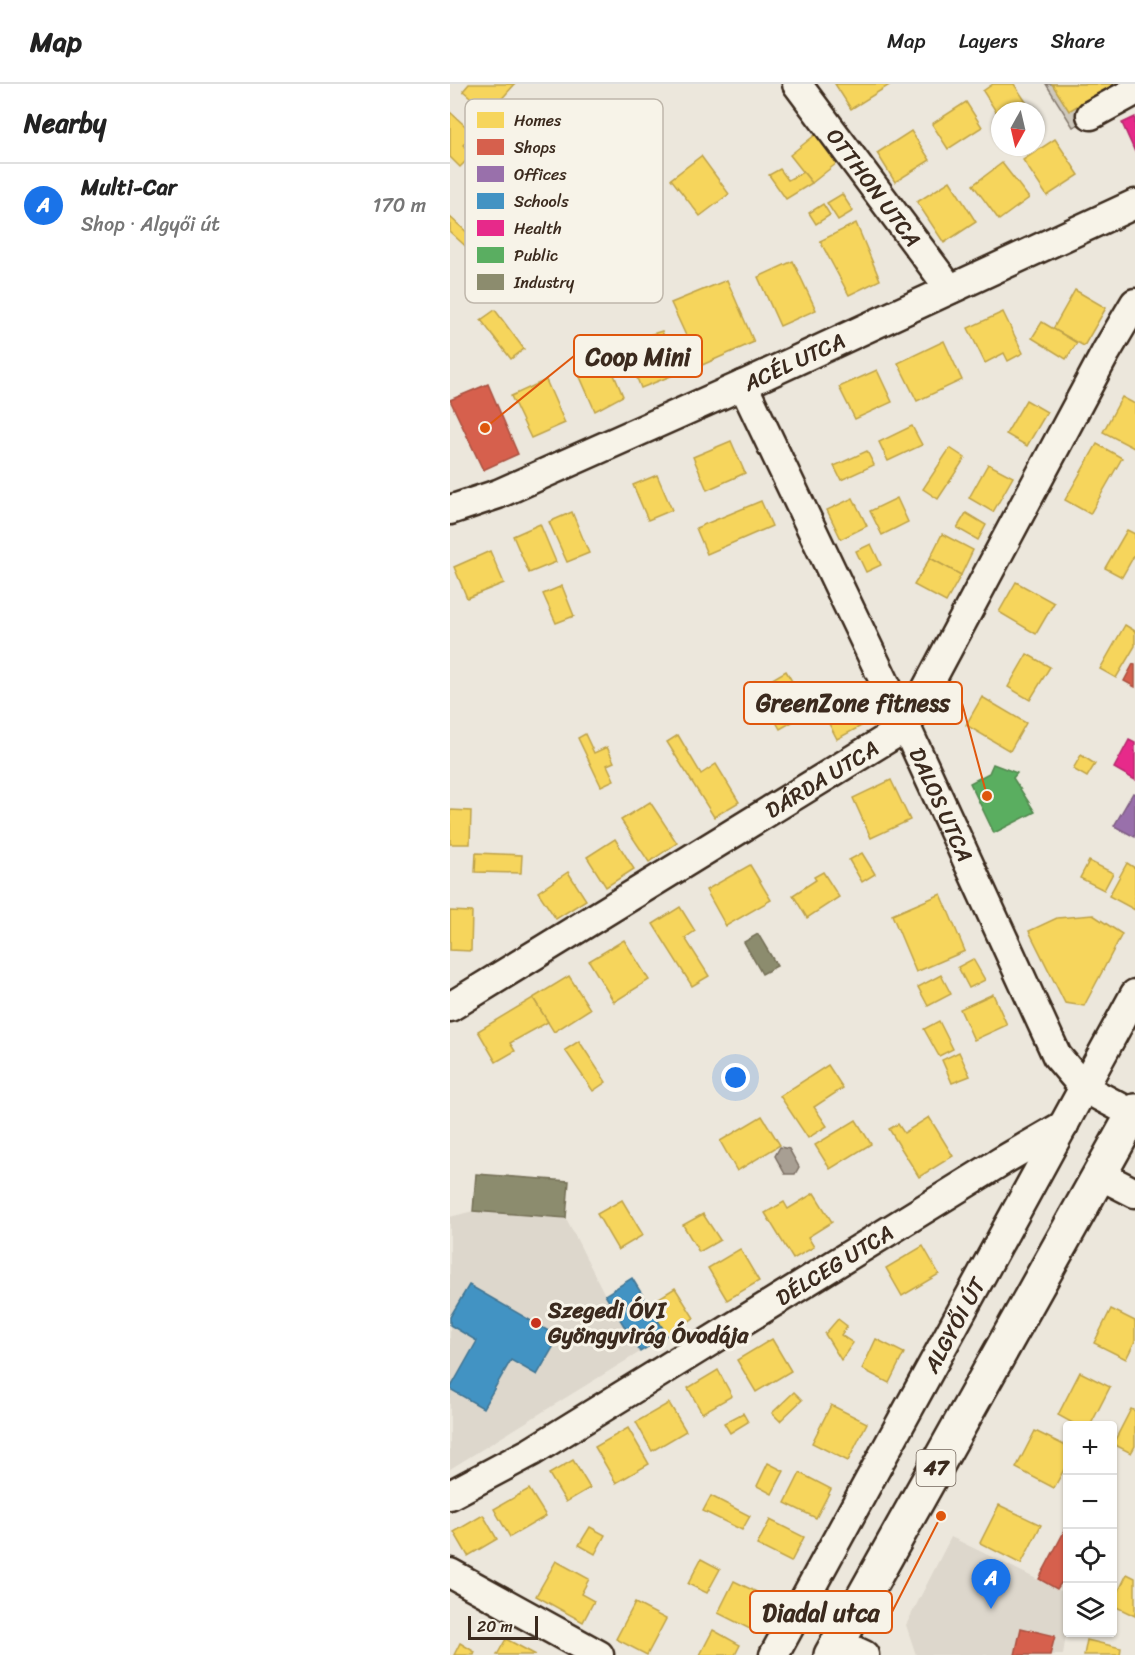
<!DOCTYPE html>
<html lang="en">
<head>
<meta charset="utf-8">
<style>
  body { margin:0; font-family:Sriracha,sans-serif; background:#f6f6f6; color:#222 }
  .controls { position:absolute; right:18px; bottom:18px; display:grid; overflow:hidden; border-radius:6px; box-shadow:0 2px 4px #0004 }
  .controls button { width:54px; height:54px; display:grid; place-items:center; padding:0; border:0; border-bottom:2px solid #e0e0e0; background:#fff; color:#222; font:30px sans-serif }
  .compass { position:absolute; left:541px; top:18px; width:54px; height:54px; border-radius:50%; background:#fff; box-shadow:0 2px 4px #0004; rotate:188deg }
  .scale { position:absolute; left:18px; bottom:15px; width:70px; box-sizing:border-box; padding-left:6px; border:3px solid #3b2a1e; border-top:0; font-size:16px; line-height:21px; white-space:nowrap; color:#3b2a1e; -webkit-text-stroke:4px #f7f3e8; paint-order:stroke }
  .you { position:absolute; left:286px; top:994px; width:21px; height:21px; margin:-15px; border:4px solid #fff; border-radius:50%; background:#1a73e8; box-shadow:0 0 0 9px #1a73e833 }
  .badge { display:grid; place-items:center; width:39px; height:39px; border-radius:50%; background:#1a73e8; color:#fff; font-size:20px; font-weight:700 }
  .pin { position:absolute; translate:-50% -50px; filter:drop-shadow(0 2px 3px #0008) }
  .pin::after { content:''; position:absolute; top:32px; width:21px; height:18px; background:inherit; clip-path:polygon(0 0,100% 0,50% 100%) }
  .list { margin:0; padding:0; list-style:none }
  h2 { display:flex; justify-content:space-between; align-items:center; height:78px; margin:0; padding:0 24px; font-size:26px }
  h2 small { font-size:20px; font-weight:400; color:#767676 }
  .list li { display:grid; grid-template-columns:39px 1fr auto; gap:18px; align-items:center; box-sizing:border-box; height:84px; padding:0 24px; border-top:2px solid #e0e0e0 }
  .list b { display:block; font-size:22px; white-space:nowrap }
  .list p { margin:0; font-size:20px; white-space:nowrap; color:#767676 }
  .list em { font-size:20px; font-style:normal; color:#767676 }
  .icon { flex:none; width:33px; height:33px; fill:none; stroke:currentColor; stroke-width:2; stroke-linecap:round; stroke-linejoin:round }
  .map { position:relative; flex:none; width:685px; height:1571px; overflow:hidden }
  header { display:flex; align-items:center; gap:36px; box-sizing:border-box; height:84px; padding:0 30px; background:#fff; border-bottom:2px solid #e0e0e0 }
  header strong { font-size:28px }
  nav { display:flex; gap:33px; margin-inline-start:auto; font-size:21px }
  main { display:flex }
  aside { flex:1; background:#fff }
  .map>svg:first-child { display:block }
</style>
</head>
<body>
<header>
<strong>Map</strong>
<nav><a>Map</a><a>Layers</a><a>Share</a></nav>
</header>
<main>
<aside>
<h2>Nearby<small></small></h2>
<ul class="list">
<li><span class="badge">A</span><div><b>Multi-Car</b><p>Shop · Algyői út</p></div><em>170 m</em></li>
</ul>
</aside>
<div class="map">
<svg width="685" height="1571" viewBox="0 0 685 1571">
  <rect width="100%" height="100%" fill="#ece7dc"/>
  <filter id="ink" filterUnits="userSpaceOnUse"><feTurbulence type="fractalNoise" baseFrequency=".0167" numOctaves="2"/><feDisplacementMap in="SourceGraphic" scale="12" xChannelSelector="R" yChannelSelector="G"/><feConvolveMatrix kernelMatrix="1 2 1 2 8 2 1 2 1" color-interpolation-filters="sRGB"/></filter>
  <g filter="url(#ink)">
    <g fill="#ddd7cc">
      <path d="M23,1127L116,1134L155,1211L190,1268L0,1385V1133Z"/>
      <path d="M501,1453L617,1510V1544L613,1571H466L456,1541Z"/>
    </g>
    <path fill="#cec8bc" stroke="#84796d" stroke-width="1.5" d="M596,0H685V14L623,43Z"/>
    <path fill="#a89f93" stroke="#7c7064" stroke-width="1.5" d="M330,1063L339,1065L349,1083L345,1090H335L325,1072Z"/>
    <g fill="#f6d55c" stroke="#bea249" stroke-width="1.5">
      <path d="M19,0H65L39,29L13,7Z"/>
      <path d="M385,0H441L401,25Z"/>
      <path d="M543,0H564L576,18L561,27H550V34L533,7Z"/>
      <path d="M602,0H664L654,7L658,14L640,25L635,17L619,27Z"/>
      <path d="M516,18L532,43L498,65L482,40Z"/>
      <path d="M0,28L24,50L13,61L23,70L10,83L0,73Z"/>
      <path d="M370,47L392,75L362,99L340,71Z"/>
      <path d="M461,47L480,76L445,98L427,69Z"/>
      <path d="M605,55L629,91L597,112L573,76Z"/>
      <path d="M251,72L279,110L250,132L221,95Z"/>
      <path d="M552,79L579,114L549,136L523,101Z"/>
      <path d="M330,85L338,96L353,88L362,99L336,115L319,91Z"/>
      <path d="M500,97L526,138L494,159L467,118Z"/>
      <path d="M392,110L403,127L388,136L377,119Z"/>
      <path d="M373,120L380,131L366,140L359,129Z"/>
      <path d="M0,133L30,160L22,168L0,148Z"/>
      <path d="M406,139L430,196L399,211L370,157Z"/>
      <path d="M343,177L366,226L330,242L308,193Z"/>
      <path d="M277,196L304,258L250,282L221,219Z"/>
      <path d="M625,206L656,224L634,262L603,245Z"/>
      <path d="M45,226L74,265L61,275L31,236Z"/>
      <path d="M553,228L573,269L558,277L554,269L535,279L518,244Z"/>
      <path d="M592,238L627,259L616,275L582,254Z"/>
      <path d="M212,247L226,290L191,304L173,259Z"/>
      <path d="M494,257L512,296L467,317L448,279Z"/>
      <path d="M156,272L173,312L145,327L127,286Z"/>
      <path d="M427,286L442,318L405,335L389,303Z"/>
      <path d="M96,296L115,339L81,354L61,312Z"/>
      <path d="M672,313L685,320V362L684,364L653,348Z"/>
      <path d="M576,316L597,328L577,362L556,350Z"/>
      <path d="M462,342L472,361L438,377L429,358Z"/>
      <path d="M281,357L295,389L257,406L243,373Z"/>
      <path d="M647,360L672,374L640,430L615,416Z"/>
      <path d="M500,364L515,374L488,415L473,405Z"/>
      <path d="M417,367L424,381L391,396L384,382Z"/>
      <path d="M538,380L563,393L543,428L519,414Z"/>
      <path d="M207,391L222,426L198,436L183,401Z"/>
      <path d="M403,414L417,442L391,455L377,426Z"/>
      <path d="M447,414L458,438L432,451L420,427Z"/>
      <path d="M311,417L322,442L257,470L246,444Z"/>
      <path d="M122,428L139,469L117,478L99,438Z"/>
      <path d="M516,429L536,441L528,456L507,444Z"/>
      <path d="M90,440L106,478L79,489L63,452Z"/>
      <path d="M677,446L685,450V470L672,493L655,484Z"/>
      <path d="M492,450L523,466L511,491L480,474Z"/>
      <path d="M421,460L431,481L416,488L406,467Z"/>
      <path d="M40,467L54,499L17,514L4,483Z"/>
      <path d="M480,474L511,491L496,518L464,501Z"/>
      <path d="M566,498L604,519L586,550L549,528Z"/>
      <path d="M112,502L124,532L106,539L93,510Z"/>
      <path d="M675,541L685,547V562L666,594L650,585Z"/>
      <path d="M577,570L600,583L580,616L558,603Z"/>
      <path d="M336,587L360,628L330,645L307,604Z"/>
      <path d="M532,613L576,639L560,667L516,641Z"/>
      <path d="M405,615L417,639L387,655L374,630Z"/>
      <path d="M135,650L144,669L157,663L164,678L157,681L164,696L151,702L128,654Z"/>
      <path d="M228,651L251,690L266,680L289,718L264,733L217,658Z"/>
      <path d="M631,671L645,680L637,693L623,685Z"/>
      <path d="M441,696L460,736L421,754L403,714Z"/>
      <path d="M200,718L227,759L199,778L171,736Z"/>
      <path d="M0,726L21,727L20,760H0Z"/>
      <path d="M165,755L184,785L156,803L137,773Z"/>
      <path d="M26,769L72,771L71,789L25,788Z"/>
      <path d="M412,769L425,790L412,798L399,776Z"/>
      <path d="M639,777L663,789L654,806L630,794Z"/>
      <path d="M677,779L685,784V826L659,812Z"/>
      <path d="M300,781L321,816L276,842L256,806Z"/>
      <path d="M118,788L136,816L106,835L88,808Z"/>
      <path d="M373,788L389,813L357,834L343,811L366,796L364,793Z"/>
      <path d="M491,810L515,867L466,888L442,831Z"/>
      <path d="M230,823L245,847L235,854L259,892L242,902L203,840Z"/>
      <path d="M0,827L22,828L21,867L0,866Z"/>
      <path d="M643,831L672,850L634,922L615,919L579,847L607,834Z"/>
      <path d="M174,856L199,896L164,918L139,877Z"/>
      <path d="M523,875L535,896L519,904L508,883Z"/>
      <path d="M491,891L501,910L478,922L468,903Z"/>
      <path d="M119,892L140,925L104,948L83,914Z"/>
      <path d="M543,910L557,941L524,956L510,925Z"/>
      <path d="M83,914L98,938L60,959L65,967L46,978L28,947Z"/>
      <path d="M489,937L503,965L489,972L474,945Z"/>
      <path d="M129,957L156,998L143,1007L115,966Z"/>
      <path d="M509,968L520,992L502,999L492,976Z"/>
      <path d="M378,981L393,1004L364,1023L377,1042L358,1054L330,1012Z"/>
      <path d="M312,1032L330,1061L287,1087L270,1057Z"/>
      <path d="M479,1033L503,1072L469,1093L439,1045L448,1040L454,1049Z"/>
      <path d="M406,1036L421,1060L380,1085L365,1061Z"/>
      <path d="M364,1109L382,1138L358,1153L364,1163L343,1175L315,1129L334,1118L338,1125Z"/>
      <path d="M172,1116L193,1151L168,1166L147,1130Z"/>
      <path d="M253,1130L270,1156L249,1168L233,1141Z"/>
      <path d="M473,1162L489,1190L452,1212L436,1184Z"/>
      <path d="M290,1165L309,1197L277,1216L258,1184Z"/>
      <path d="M225,1204L244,1234L217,1251L198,1221Z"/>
      <path d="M661,1225L685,1237V1257L676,1275L644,1259Z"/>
      <path d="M388,1235L397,1242L391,1251L403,1259L391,1276L375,1250Z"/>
      <path d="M322,1255L341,1287L306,1308L287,1276Z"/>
      <path d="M426,1255L454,1269L439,1299L412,1285Z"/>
      <path d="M268,1286L282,1312L252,1329L238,1304Z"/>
      <path d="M630,1288L660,1303L640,1342H628L608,1331Z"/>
      <path d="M344,1308L352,1316L330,1337L322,1329Z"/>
      <path d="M219,1319L236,1347L202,1367L186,1338Z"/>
      <path d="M381,1321L417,1339L398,1377L362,1359Z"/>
      <path d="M681,1325L685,1327V1362L681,1369L663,1360Z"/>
      <path d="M293,1329L298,1338L280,1349L274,1339Z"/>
      <path d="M178,1344L199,1380L166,1399L145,1363Z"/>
      <path d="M585,1347L618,1363V1378L604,1404L566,1384Z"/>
      <path d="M123,1376L140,1404L116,1418L99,1390Z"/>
      <path d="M318,1379L334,1387L322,1410L307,1402Z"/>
      <path d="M350,1389L381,1405L366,1434L335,1419Z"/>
      <path d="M79,1405L96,1432L60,1453L44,1425Z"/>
      <path d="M261,1412L300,1432L292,1446L253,1427Z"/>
      <path d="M549,1421L591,1441L571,1480L530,1459Z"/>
      <path d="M33,1431L47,1455L18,1472L4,1448Z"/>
      <path d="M320,1436L354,1453L341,1478L307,1461Z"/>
      <path d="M140,1443L155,1451L145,1470L129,1461Z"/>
      <path d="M251,1475L270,1485L257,1509L238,1500Z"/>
      <path d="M106,1477L139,1495L131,1510L144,1517L133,1538L86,1512Z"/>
      <path d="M677,1490L685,1494V1532L662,1521Z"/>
      <path d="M284,1497L319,1514L302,1546L268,1529Z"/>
      <path d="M185,1519L216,1535L197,1571L166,1555Z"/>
      <path d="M263,1546L290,1561L285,1571H250Z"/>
      <path d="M56,1555L86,1571H47Z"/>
      <path d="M637,1556L671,1564L670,1571H634Z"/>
      <path d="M10,1559L25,1568L24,1571H4Z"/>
    </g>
    <g fill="#d6604d" stroke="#a8503f" stroke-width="1.5">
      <path d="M38,300L68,370L33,386L0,316Z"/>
      <path d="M683,580L685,581V603L674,597Z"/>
      <path d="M616,1444L618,1445V1502L611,1499L607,1505L589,1495Z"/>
      <path d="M571,1544L605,1552L600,1571H565Z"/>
    </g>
    <path fill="#9970ab" stroke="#7d5b81" stroke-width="1.5" d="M683,709L685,710V753L664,742Z"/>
    <g fill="#4393c3" stroke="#417492" stroke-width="1.5">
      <path d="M182,1194L217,1251L190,1268L155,1211Z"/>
      <path d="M19,1201L109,1253L87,1291L61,1276L33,1324L0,1305L27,1257L0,1241V1233Z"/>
    </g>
    <g fill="#e7298a" stroke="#b3296a" stroke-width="1.5">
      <path d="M685,33V68L672,39Z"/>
      <path d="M679,656L685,659V696L664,684Z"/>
    </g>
    <path fill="#5aae61" stroke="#51864d" stroke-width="1.5" d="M543,680L567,689L563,694L585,728L544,749L520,699L539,689Z"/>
    <g fill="#8c8c6e" stroke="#746f56" stroke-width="1.5">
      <path d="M308,850L327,882L312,890L294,858Z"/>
      <path d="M26,1090L119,1097L116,1134L23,1127Z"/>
    </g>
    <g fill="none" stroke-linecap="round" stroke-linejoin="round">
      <defs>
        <g id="minor">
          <path id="s1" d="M347,0L500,205"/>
          <path d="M641,31L685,7"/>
          <path id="s2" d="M293,301L456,643L607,972L634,1004L683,1030"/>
          <path id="s3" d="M0,426L48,410L293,301L685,120"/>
          <path id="s4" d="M0,923L456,643L656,268L685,219"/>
          <path d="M650,1091L685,1109"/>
          <path id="s5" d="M0,1411L81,1368L552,1077L614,1041"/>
          <path d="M0,1489L149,1571"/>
          <path d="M388,1559L414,1571"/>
          <path id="s6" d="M324,1571L685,910"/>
        </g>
        <path id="major" d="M381,1571L685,1027"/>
      </defs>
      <use href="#minor" stroke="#3b2a1e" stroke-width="33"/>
      <use href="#major" stroke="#3b2a1e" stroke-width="38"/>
      <use href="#minor" stroke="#f7f3e8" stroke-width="28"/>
      <use href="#major" stroke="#f7f3e8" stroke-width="33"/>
    </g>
  </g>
  <circle fill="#c8321e" stroke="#f7f3e8" stroke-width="2" cx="86" cy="1239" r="6"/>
  <g text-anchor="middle" stroke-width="6" stroke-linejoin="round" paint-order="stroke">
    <rect fill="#f7f3e8" stroke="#73665b" stroke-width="1.5" x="466.5" y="1366" width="39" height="36" rx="4.5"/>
    <g font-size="21" font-weight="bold" fill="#3b2a1e">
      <text x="486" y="1391">47</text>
    </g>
    <g font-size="22" fill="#3b2a1e" stroke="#f7f3e8">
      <text dy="8" stroke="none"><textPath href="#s1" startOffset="129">OTTHON UTCA</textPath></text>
      <text dy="8" stroke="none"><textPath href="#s3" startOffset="375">ACÉL UTCA</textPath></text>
      <text dy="8" stroke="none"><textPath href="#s4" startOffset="436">DÁRDA UTCA</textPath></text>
      <text dy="8" stroke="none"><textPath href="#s2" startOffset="464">DALOS UTCA</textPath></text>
      <text dy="8" stroke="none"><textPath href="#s5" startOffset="448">DÉLCEG UTCA</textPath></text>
      <text dy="8" stroke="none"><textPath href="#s6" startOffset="376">ALGYŐI ÚT</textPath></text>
    </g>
    <g font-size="22" font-weight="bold" fill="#3b2a1e" stroke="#f7f3e8" text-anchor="start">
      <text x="98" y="1234">Szegedi ÓVI<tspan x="98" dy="25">Gyöngyvirág Óvodája</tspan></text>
    </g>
  </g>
  <rect x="15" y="15" width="198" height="204" rx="9" fill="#f7f3e8" stroke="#bfb7ab" stroke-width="1.5"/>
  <rect x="27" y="28" width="27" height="16" fill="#f6d55c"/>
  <rect x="27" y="55" width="27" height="16" fill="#d6604d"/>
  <rect x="27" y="82" width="27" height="16" fill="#9970ab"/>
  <rect x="27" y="109" width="27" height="16" fill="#4393c3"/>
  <rect x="27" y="136" width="27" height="16" fill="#e7298a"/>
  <rect x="27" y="163" width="27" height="16" fill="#5aae61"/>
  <rect x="27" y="190" width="27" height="16" fill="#8c8c6e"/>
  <g font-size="16" fill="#3b2a1e">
    <text x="64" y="42">Homes</text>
    <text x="64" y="69">Shops</text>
    <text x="64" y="96">Offices</text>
    <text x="64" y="123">Schools</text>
    <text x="64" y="150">Health</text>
    <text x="64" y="177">Public</text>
    <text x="64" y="204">Industry</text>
  </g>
  <path fill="none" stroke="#df570d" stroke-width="2" d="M35 344L124 272M537 712L512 619M491 1432L442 1528"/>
  <g fill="#df570d" stroke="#f7f3e8" stroke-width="2">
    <circle cx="35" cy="344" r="6"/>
    <circle cx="537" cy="712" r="6"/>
    <circle cx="491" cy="1432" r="6"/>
  </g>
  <g fill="#f7f3e8" stroke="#df570d" stroke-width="2">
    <rect x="124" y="251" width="128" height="42" rx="6"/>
    <rect x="294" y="598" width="218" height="42" rx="6"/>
    <rect x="300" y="1507" width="142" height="42" rx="6"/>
  </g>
  <g font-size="24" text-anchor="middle" font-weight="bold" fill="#3b2a1e">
    <text x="188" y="281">Coop Mini</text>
    <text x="403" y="627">GreenZone fitness</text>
    <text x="371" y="1537">Diadal utca</text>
  </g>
</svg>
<div class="controls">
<button>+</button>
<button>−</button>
<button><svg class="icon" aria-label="locate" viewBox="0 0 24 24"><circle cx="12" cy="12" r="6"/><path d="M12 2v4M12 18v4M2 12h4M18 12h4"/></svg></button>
<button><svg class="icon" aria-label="layers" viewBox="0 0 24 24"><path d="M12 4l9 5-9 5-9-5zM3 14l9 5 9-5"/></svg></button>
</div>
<svg class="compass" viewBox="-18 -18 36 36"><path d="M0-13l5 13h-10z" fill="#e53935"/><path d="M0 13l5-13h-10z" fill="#767676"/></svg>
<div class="scale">20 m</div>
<div class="you"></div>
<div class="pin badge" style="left:541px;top:1525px">A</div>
</div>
</main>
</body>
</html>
